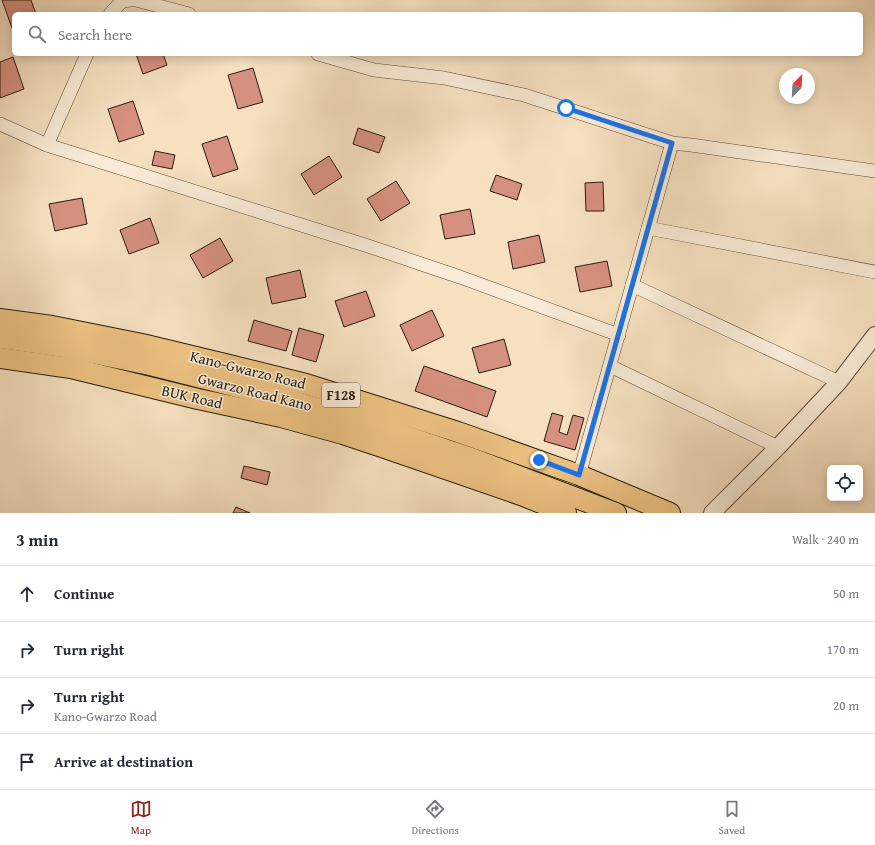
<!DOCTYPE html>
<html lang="en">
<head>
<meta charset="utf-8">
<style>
  body { margin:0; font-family:"Gentium Book Plus",serif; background:#f6f6f7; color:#1f2937 }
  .controls { position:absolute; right:12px; bottom:12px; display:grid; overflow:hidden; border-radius:6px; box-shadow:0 2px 10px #0003 }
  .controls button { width:36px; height:36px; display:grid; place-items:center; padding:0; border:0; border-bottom:1px solid #e0e1e3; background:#fff; color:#1f2937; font:20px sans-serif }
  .compass { position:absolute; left:779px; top:68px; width:36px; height:36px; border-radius:50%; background:#fff; box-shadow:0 2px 10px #0003; rotate:24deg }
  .stop { position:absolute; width:12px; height:12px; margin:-9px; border:3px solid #1a73e8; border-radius:50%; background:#fff }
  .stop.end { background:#1a73e8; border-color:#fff; box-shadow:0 1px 4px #0008 }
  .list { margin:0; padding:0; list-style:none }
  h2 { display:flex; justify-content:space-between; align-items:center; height:52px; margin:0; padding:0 16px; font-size:17px }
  h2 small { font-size:13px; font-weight:400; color:#747a83 }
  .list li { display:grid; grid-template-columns:26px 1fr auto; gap:12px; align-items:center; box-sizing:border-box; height:56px; padding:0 16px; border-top:1px solid #e0e1e3 }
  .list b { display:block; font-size:15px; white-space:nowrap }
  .list p { margin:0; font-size:13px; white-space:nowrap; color:#747a83 }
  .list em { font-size:13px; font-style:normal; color:#747a83 }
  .icon { flex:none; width:22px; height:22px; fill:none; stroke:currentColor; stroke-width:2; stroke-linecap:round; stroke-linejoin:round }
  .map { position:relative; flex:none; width:875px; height:513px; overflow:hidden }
  .search { position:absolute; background:#fff; box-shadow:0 2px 10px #0003; left:12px; right:12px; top:12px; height:44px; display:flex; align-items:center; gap:10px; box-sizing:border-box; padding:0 14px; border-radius:6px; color:#747a83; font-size:15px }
  .sheet { height:276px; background:#fff }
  nav { display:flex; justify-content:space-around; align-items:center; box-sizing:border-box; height:56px; border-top:1px solid #e0e1e3; background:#fff; font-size:11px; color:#747a83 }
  nav a { display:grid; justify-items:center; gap:2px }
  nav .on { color:#8f2418 }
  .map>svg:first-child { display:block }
</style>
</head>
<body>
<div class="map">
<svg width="875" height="513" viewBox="0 0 875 513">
  <rect width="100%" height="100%" fill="#f6e0c0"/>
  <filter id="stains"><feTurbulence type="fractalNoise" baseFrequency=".005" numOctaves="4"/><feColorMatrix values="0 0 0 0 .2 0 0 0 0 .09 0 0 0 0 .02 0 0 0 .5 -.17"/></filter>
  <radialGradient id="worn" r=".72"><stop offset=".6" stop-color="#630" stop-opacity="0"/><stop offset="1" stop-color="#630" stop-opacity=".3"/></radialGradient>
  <g fill="#d6907f" stroke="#281d0f">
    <path d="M2,0H31L36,14H14V27L12,28Z"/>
    <path d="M136,54H163L167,65L143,74Z"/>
    <path d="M13,57L24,89L0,98V62Z"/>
    <path d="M253,68L263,102L238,109L228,75Z"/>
    <path d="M133,101L144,134L119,142L108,109Z"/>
    <path d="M358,128L385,137L379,153L353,144Z"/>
    <path d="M227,136L238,169L213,177L202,144Z"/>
    <path d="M155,151L175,155L172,169L152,165Z"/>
    <path d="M329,156L342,177L314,195L301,174Z"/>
    <path d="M496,175L522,184L517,200L490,191Z"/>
    <path d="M396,181L410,203L381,221L367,199Z"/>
    <path d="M603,182L604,211H586L585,183Z"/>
    <path d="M82,198L87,224L55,231L49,204Z"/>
    <path d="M470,209L475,234L445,239L440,215Z"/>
    <path d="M150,218L159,243L129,254L120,230Z"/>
    <path d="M539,235L545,262L513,269L508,242Z"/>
    <path d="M220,238L233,261L203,278L190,255Z"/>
    <path d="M607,261L612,286L580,292L575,267Z"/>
    <path d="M300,270L306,297L272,304L266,278Z"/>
    <path d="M366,291L375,316L344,327L335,301Z"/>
    <path d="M432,310L444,336L412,351L400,325Z"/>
    <path d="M254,320L292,331L286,351L248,341Z"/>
    <path d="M299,328L324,335L316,362L292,355Z"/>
    <path d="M504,339L511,365L479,373L472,348Z"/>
    <path d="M424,366L496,391L487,417L415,391Z"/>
    <path d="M552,413L563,416L559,432L567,435L573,415L584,418L575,450L544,441Z"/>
    <path d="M244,466L270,472L267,485L241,478Z"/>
    <path d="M236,507L250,513H233Z"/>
  </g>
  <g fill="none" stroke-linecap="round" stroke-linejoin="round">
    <defs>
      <g id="minor">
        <path d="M136,0L189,14"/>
        <path d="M110,14L122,1L130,0"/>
        <path d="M318,54L374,70L444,78L524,95L672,143L691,145L875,171"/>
        <path d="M0,124L47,145L368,246L460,277L619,335"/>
        <path d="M47,145L87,54"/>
        <path d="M648,228L875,272"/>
        <path d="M632,285L839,382"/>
        <path d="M610,366L778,447"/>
        <path d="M579,475L672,143"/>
      </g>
      <path id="tertiary" d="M712,513L778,447L839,382L875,335"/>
      <g id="primary">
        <path d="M0,319L52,326L142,344L221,363L306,384L458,432L579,475L670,513"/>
        <path d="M0,338L64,347L150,365L297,402L376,426L474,459L616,513"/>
        <path d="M0,358L71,368L198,399L281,417L343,434L382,447L521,495L566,513"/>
      </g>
    </defs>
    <use href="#minor" stroke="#5c4e3b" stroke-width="14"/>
    <use href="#tertiary" stroke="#5c4e3b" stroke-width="18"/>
    <use href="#primary" stroke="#281d0f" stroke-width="22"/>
    <use href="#minor" stroke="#f9ebd6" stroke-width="13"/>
    <use href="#tertiary" stroke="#f9ebd6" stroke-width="16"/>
    <use href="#primary" stroke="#ebc080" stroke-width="20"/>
  </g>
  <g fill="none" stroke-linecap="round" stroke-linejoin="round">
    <path stroke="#1a73e8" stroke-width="5" d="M539,460L579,475L672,143L566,108"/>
  </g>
  <g text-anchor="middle" stroke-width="3" stroke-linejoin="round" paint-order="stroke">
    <rect fill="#f9ebd6" stroke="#675b4b" stroke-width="1" x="322" y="383" width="38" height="24" rx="3"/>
    <g font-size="14" font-weight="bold" fill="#281d0f">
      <text x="341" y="400">F128</text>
    </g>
    <g font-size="15" fill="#281d0f" stroke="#f9ebd6">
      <text transform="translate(248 370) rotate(14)" y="5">Kano-Gwarzo Road</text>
      <text transform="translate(255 392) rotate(14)" y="5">Gwarzo Road Kano</text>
      <text transform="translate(192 397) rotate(13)" y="5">BUK Road</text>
    </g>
  </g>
  <rect width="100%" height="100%" filter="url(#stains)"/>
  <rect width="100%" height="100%" fill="url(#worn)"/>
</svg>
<div class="controls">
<button><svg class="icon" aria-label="locate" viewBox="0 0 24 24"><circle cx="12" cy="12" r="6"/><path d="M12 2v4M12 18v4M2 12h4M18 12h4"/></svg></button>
</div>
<svg class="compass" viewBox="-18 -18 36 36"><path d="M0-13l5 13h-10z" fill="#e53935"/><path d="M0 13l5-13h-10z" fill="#747a83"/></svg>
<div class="stop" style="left:566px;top:108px"></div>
<div class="stop end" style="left:539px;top:460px"></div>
<div class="search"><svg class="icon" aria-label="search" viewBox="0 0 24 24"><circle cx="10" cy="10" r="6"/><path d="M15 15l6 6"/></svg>Search here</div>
</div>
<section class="sheet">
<h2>3 min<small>Walk · 240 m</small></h2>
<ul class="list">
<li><svg class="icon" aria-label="ahead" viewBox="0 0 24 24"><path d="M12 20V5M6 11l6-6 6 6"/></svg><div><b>Continue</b></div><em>50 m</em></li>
<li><svg class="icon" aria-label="right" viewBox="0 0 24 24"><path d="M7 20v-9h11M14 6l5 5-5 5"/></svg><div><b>Turn right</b></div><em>170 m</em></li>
<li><svg class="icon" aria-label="right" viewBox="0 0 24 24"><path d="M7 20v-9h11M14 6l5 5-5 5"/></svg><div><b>Turn right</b><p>Kano-Gwarzo Road</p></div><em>20 m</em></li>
<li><svg class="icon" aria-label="arrive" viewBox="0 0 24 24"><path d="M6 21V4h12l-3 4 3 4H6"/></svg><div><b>Arrive at destination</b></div></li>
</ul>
</section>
<nav>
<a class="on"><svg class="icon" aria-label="map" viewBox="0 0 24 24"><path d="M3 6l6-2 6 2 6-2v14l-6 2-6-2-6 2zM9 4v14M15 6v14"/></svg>Map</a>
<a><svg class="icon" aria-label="directions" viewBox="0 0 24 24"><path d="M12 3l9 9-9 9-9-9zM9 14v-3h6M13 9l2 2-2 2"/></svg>Directions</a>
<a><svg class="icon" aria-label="saved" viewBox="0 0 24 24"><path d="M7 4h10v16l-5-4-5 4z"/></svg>Saved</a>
</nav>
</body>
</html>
